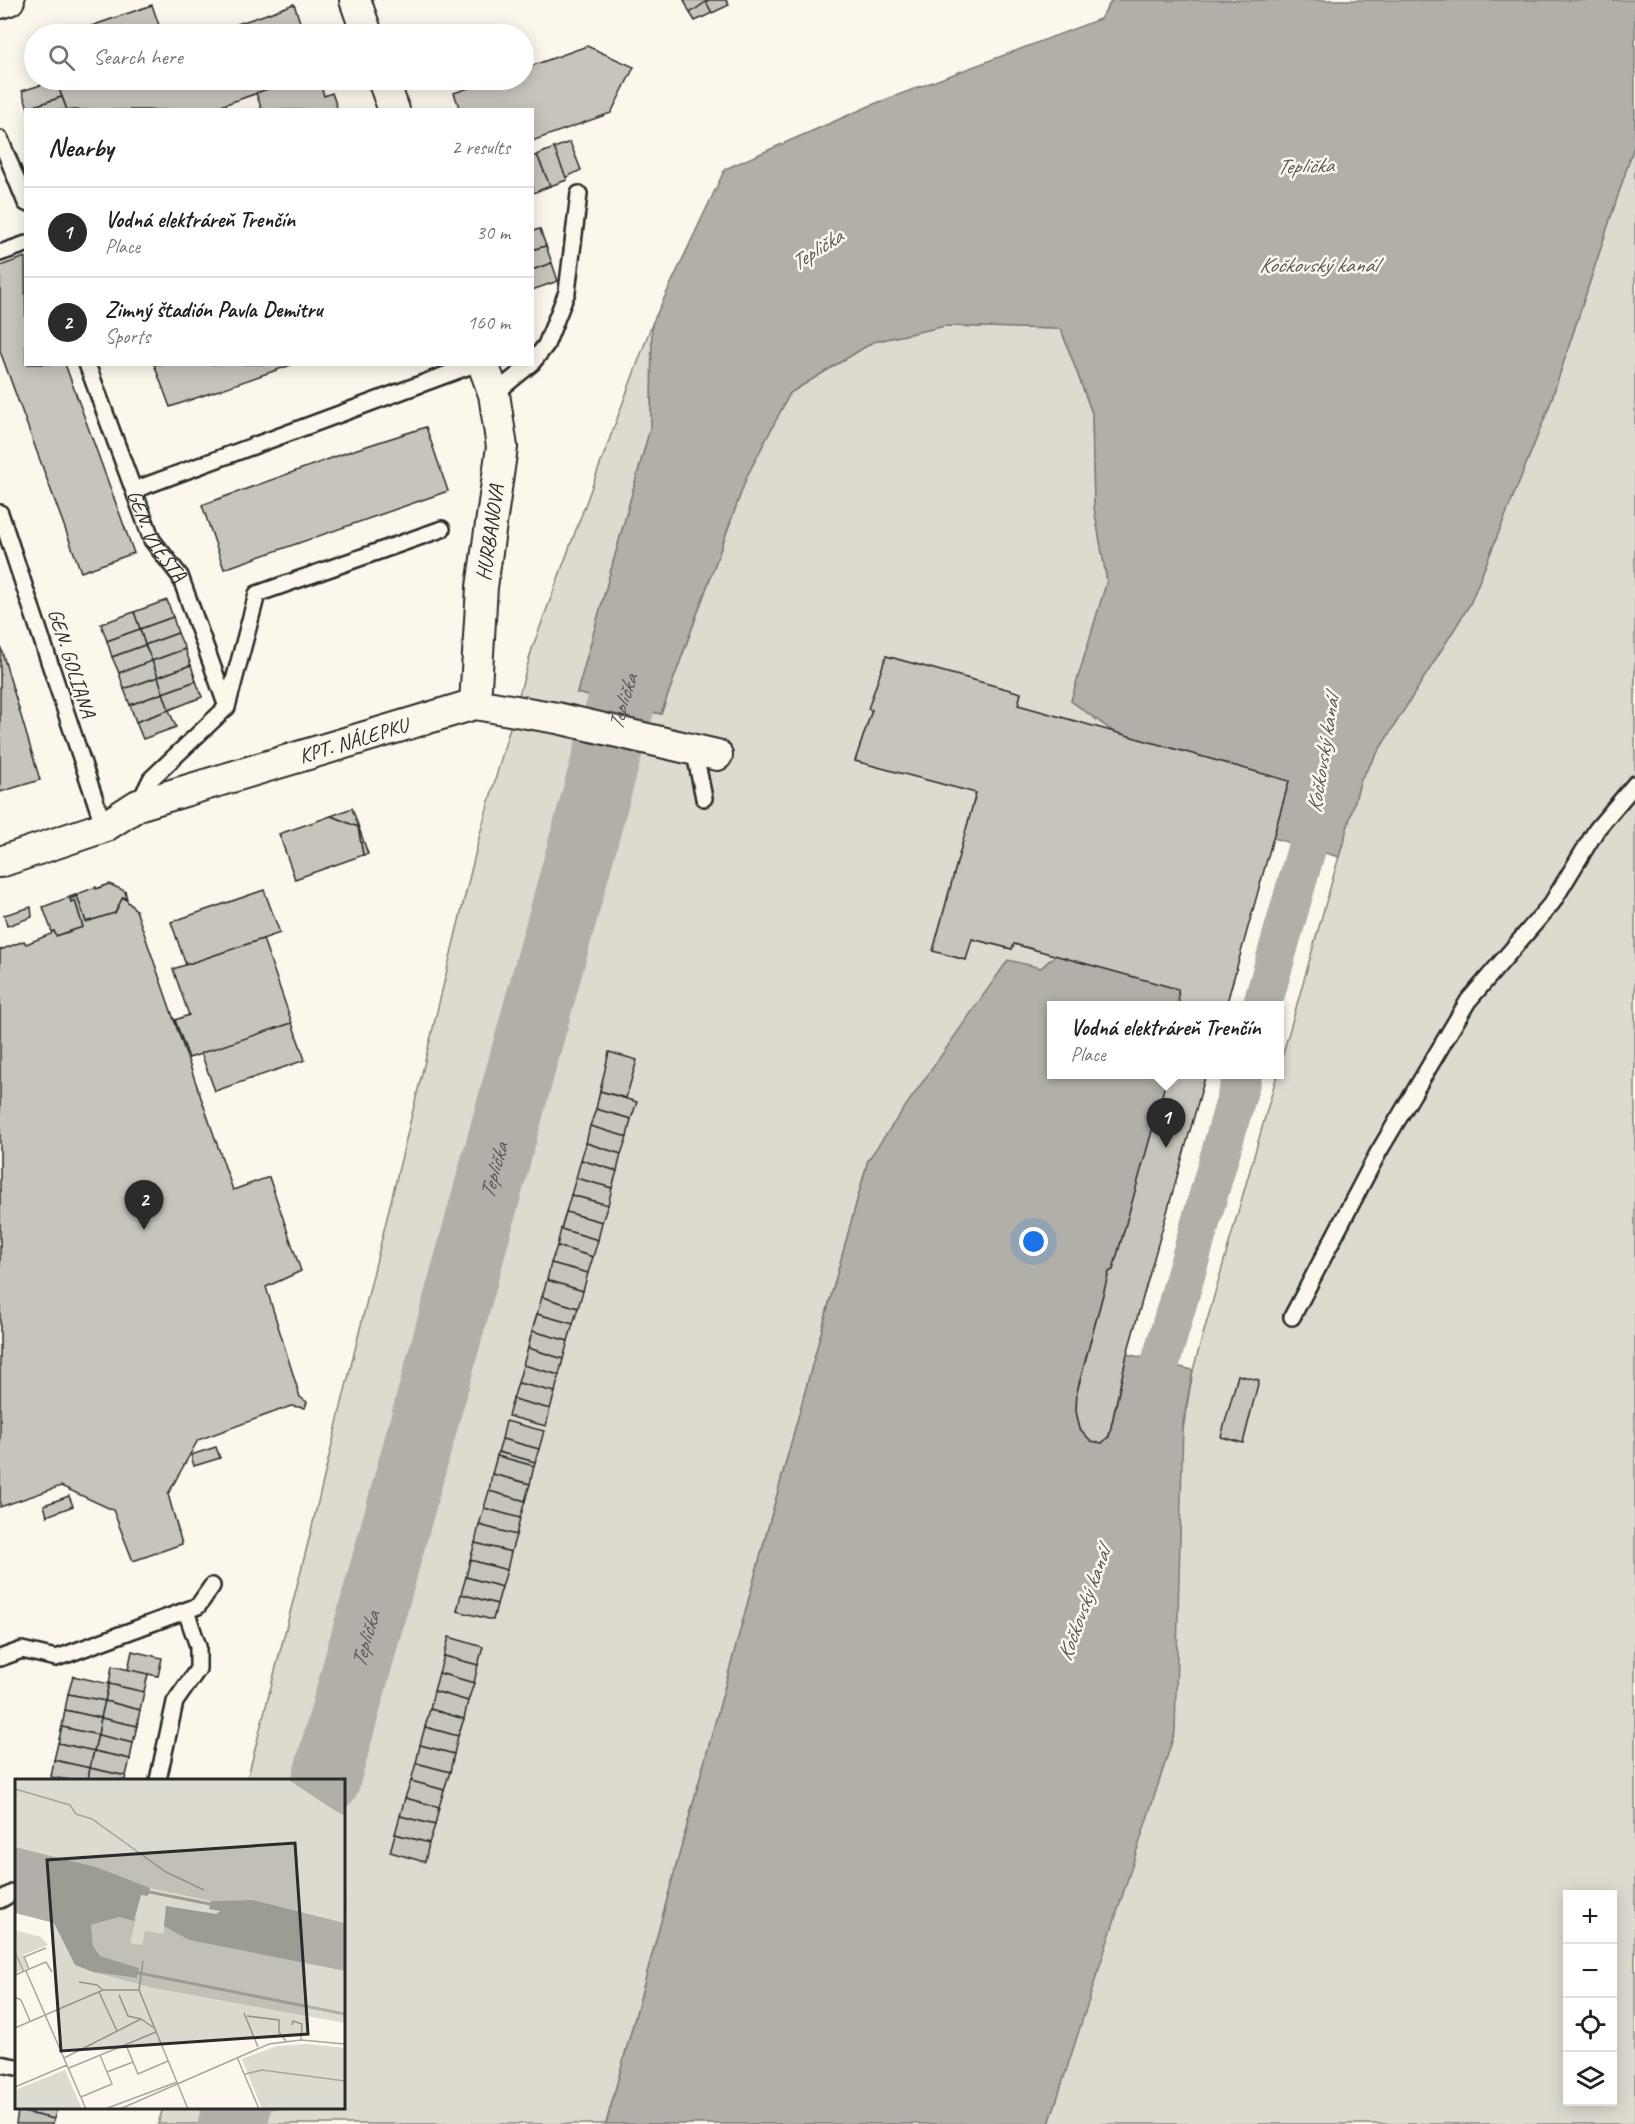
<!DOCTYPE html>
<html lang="en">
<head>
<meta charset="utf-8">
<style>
  body { margin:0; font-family:Caveat,sans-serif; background:#f6f6f6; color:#222 }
  .controls { position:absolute; right:18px; bottom:18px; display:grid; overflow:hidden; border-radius:0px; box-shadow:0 3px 15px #0003 }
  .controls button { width:54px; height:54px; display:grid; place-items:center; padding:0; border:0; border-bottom:2px solid #e0e0e0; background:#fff; color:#222; font:30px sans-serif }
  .you { position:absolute; left:1034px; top:1242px; width:21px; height:21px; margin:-15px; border:4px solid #fff; border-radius:50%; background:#1a73e8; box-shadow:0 0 0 9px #1a73e833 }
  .badge { display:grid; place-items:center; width:39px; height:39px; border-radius:50%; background:#2b2b2b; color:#fff; font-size:20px; font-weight:700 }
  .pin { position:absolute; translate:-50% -50px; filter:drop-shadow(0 2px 3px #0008) }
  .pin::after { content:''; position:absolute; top:32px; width:21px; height:18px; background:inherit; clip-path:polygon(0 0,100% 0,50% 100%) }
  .popup { position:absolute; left:1047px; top:1001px; width:237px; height:78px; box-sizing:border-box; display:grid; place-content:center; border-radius:0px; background:#fff; filter:drop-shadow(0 2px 4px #0005); font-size:20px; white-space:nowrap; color:#767676 }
  .popup b { font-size:22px; color:#222 }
  .popup::after { content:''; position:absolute; left:50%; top:100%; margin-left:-12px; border:12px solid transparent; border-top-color:#fff }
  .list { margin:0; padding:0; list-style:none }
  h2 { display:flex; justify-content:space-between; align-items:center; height:78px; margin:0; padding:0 24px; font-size:26px }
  h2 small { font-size:20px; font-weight:400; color:#767676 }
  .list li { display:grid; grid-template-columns:39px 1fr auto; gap:18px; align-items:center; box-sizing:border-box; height:90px; padding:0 24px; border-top:2px solid #e0e0e0 }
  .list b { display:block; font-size:22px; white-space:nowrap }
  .list p { margin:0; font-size:20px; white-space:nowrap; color:#767676 }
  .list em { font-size:20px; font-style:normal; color:#767676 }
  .icon { flex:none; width:33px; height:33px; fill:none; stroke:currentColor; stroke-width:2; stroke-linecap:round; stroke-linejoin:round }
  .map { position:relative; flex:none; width:1635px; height:2124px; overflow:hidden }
  .search { position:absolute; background:#fff; box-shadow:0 3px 15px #0003; left:24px; top:24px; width:510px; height:66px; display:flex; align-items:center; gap:15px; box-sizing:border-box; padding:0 21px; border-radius:33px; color:#767676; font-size:22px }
  .panel { position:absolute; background:#fff; box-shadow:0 3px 15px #0003; left:24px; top:108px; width:510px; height:258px; border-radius:0px }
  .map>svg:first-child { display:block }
</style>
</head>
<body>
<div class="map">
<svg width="1635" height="2124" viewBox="0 0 1635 2124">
  <rect width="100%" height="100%" fill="#fbf7ec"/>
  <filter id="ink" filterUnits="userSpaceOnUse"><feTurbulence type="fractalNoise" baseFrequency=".0167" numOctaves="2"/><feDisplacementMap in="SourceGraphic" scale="12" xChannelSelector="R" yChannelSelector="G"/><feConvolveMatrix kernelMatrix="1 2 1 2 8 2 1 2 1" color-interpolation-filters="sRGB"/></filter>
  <g filter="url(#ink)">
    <g fill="#dddad0" stroke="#84827e" stroke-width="1.5" fill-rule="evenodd">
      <path d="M1635,143V2124H1049L1088,2000L1193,1370L1277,1075L1280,1074V1064L1361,779L1470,604L1549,407ZM1568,1894H1612V2102H1568Z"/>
      <path d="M652,324L651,425L577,693L661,714L747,476L790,393L873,342L945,326L1061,329L1092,413L1094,507L1107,581L1071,701L1114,732L1018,705L1021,693L886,656L869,708L872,710L855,761L976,793L933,951L965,960L972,939L1011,949L1014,944L1056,955L1041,968L868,1160L606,2124H158L163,2108H344V1780H247L309,1539L481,830L532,649Z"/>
    </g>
    <g fill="#b1afa7" stroke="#7b7a75" stroke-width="1.5">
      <path d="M1112,0H1635V143L1549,407L1470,604L1361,779L1339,857L1273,838L1289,781L1114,732L1071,701L1107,581L1094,507L1092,413L1061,329L945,326L873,342L790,393L747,476L661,714L577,693L651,425L652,324L725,169L874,104L1100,19Z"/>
      <path d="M1056,955L1178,989L1179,1005L1052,1006V1074L1168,1075L1113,1270L1109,1272L1077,1391C1075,1415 1075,1437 1102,1443L1109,1437L1127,1354L1193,1370L1183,1423L1175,1732L1049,2124H606L868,1160L1008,960L1041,968Z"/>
    </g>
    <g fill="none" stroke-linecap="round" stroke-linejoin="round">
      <g stroke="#b1afa7" stroke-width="39">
        <path d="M1262,1006L1307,847L1315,796"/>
        <path d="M1151,1412L1161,1361L1243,1074"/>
      </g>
      <g stroke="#b1afa7" stroke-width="68">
        <path id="s1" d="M326,1780L621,704L649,614"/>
        <path d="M232,2124L237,2108"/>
      </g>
    </g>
    <g fill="#c7c4bc" stroke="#2b2b2b" stroke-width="1.5">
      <path d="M684,0H705L706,2L690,13Z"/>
      <path d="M709,0H726L729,5L712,13L706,2Z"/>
      <path d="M706,2L712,13L695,21L690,13Z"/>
      <path d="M294,4L304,34H207L261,16Z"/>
      <path d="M152,5L162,34H68Z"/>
      <path d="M524,46L531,66L587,46L634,67L611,113L532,141V110H460L454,93L492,80H524Z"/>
      <path d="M56,80L62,97L28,108L22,91Z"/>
      <path d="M77,80H295L209,110H67L58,86Z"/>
      <path d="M295,80H319L324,96L332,93L338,110H262L256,93Z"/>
      <path d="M62,97L67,110H28V108Z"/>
      <path d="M570,142L581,170L565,178L554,148Z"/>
      <path d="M554,148L567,180L550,186L537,155Z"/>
      <path d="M537,155L550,186L533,193L532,157Z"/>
      <path d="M540,229L546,246L532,250V231Z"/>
      <path d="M546,246L552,263L532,270V250Z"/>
      <path d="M25,257L26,364H65L134,553L81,572L0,351V266Z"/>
      <path d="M552,263L558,281L532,290V270Z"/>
      <path d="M154,364H294L170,407Z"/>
      <path d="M426,427L448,491L224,569L202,505L351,451Z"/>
      <path d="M167,600L173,617L140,629L134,612Z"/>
      <path d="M134,612L140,629L107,641L101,624Z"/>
      <path d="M173,617L178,633L145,645L140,629Z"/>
      <path d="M140,629L145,645L112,657L107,641Z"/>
      <path d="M178,633L185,649L152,661L145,645Z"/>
      <path d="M0,645L40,780L0,792Z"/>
      <path d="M145,645L152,661L119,673L112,657Z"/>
      <path d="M185,649L191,665L158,677L152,661Z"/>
      <path d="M886,656L1021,693L1018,705L1289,781L1226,1006H1179L1178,989L1014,944L1012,949L972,939L966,960L933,951L976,793L855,761L872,710L868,709Z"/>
      <path d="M152,661L158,677L124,689L119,673Z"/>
      <path d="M191,665L196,681L163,693L158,677Z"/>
      <path d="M158,677L163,693L130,705L124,689Z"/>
      <path d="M196,681L202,697L169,710L163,693Z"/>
      <path d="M163,693L169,710L136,722L130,705Z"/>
      <path d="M169,710L176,727L143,739L136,722Z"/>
      <path d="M352,808L368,854L363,855L358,827L331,816Z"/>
      <path d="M331,816L358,827L363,855L295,879L279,834Z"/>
      <path d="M109,884L125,891L127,899L123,897L115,913L86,922L77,896L70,899L71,902L75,900L83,927L56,936L54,931L52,932L43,907L96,887V889Z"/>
      <path d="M264,890L280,933L186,965L171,922Z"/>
      <path d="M77,896L86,922L115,913L123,897L136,910L233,1190L269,1177L301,1271L266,1287L300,1397L307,1402L305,1408L291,1406L198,1440L168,1494L182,1544L133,1561L113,1510L61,1486L0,1507V950L24,941L26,944L51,934L52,932L54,931L56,936L83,927L75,900L71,902L70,899Z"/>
      <path d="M31,907L32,917L7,926L4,915Z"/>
      <path d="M263,939L292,1023L189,1058L175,1020L189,1015L173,969Z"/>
      <path d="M292,1023L305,1060L215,1091L201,1053Z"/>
      <path d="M609,1052L637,1060L626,1098L600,1091Z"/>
      <path d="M1168,1074H1206L1127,1354L1109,1436L1102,1443L1091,1441L1080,1429L1076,1411L1077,1392L1109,1272L1113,1270Z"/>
      <path d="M600,1091L637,1102L631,1119L596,1109Z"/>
      <path d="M596,1109L631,1119L627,1137L590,1126Z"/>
      <path d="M590,1126L627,1137L621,1154L586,1143Z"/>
      <path d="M586,1143L621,1154L617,1171L581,1160Z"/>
      <path d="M581,1160L617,1171L612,1188L576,1178Z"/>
      <path d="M576,1178L612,1188L608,1205L571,1195Z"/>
      <path d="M571,1195L608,1205L602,1222L566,1212Z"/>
      <path d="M566,1212L602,1222L598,1240L561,1229Z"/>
      <path d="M561,1229L598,1240L593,1257L557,1246Z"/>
      <path d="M557,1246L593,1257L588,1273L551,1263Z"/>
      <path d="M551,1263L588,1273L583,1291L547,1280Z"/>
      <path d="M547,1280L583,1291L578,1308L542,1297Z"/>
      <path d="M542,1297L578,1308L573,1324L537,1314Z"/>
      <path d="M537,1314L573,1324L568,1341L532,1331Z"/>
      <path d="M532,1331L568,1341L563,1359L528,1348Z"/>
      <path d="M528,1348L563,1359L559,1375L523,1365Z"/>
      <path d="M523,1365L559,1375L555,1392L518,1383Z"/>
      <path d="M1238,1375L1259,1380L1243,1443L1221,1437Z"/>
      <path d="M518,1383L555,1392L550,1409L513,1399Z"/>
      <path d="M513,1399L550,1409L546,1426L508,1416Z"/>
      <path d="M506,1421L544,1431L539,1449L502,1439Z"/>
      <path d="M502,1439L539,1449L535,1462L498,1452Z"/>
      <path d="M216,1447L220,1458L194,1466L191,1455Z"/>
      <path d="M498,1452L535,1462L534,1466L497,1456Z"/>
      <path d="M497,1456L534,1466L530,1484L492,1474Z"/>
      <path d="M492,1474L530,1484L525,1501L489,1491Z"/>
      <path d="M489,1491L525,1501L520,1518L484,1508Z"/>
      <path d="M69,1496L73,1506L47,1516L44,1505Z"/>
      <path d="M484,1508L520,1518L516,1535L479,1525Z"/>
      <path d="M479,1525L516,1535L511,1552L475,1543Z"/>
      <path d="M475,1543L511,1552L507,1570L470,1560Z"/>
      <path d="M470,1560L507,1570L502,1587L466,1577Z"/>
      <path d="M466,1577L502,1587L497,1604L461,1594Z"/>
      <path d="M461,1594L497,1604L493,1620L457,1611Z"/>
      <path d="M449,1637L483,1647L478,1665L444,1656Z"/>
      <path d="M132,1651L162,1658L158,1676L128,1670Z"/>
      <path d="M444,1656L478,1665L474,1683L439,1673Z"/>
      <path d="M112,1666L148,1674L144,1692L109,1684Z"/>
      <path d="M439,1673L474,1683L468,1701L434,1691Z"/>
      <path d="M73,1676L109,1684L105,1701L68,1694Z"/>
      <path d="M109,1684L144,1692L140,1710L105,1701Z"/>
      <path d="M434,1691L468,1701L464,1719L430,1709Z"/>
      <path d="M68,1694L105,1701L101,1718L65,1710Z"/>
      <path d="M105,1701L140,1710L137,1726L101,1718Z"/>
      <path d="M430,1709L464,1719L458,1736L425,1727Z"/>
      <path d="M65,1710L101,1718L98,1735L62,1727Z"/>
      <path d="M101,1718L137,1726L133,1743L98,1735Z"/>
      <path d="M62,1727L98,1735L94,1751L58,1743Z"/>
      <path d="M425,1727L458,1736L454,1754L420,1745Z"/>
      <path d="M98,1735L133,1743L130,1759L94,1751Z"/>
      <path d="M58,1743L94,1751L90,1768L54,1760Z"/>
      <path d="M420,1745L454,1754L450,1772L416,1763Z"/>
      <path d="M94,1751L130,1759L126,1776L90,1768Z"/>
      <path d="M54,1760L90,1768L88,1780H70L51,1777Z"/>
      <path d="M416,1763L450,1772L444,1790L411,1781Z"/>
      <path d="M90,1768L126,1776L125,1780H88Z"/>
      <path d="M411,1781L444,1790L439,1807L405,1798Z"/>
      <path d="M405,1798L439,1807L435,1825L400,1816Z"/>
      <path d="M400,1816L435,1825L429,1843L395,1834Z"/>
      <path d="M395,1834L429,1843L425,1862L390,1852Z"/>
      <path d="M19,2108H57L54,2119L18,2111Z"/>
      <path d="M18,2111L54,2119L53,2124H16Z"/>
    </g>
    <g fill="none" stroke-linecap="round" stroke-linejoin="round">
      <defs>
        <g id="lane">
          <path d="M0,139L26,203"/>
          <path d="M0,253L26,244"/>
          <path d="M532,363L546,345L567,292L579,194"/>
          <path id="s2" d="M87,364L152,540L180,576L227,707"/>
          <path d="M494,394L531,364"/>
          <path d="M134,490L475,364"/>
          <path d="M0,513L104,827"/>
          <path d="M694,749L704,798"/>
          <path d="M139,803L151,779L227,707L257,594L442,529"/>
          <path d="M1292,1317L1378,1153L1468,1001L1552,903L1597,829L1635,784"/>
          <path d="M0,1658L22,1650L56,1658L68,1654L198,1606L212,1586"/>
          <path d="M158,1780L175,1702L198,1669V1646L186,1611"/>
          <path d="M0,1900L16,1891"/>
          <path d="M0,2064L16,2067"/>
        </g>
        <g id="street">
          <path d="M355,0L367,34"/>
          <path d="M0,3L9,0"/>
          <path d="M383,80L394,110"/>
          <path id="s3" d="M475,704L482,587L502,447L494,394L483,364"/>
          <path id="s4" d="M0,862L104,827L138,805L475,704L557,718L717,755"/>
        </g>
      </defs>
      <use href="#lane" stroke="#2b2b2b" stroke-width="20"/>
      <use href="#street" stroke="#2b2b2b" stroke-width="34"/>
      <use href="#lane" stroke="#fbf7ec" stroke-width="15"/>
      <use href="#street" stroke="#fbf7ec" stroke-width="30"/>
    </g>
  </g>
  <g text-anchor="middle" stroke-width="5" stroke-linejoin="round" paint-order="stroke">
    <g font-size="21" fill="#2b2b2b" stroke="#fbf7ec">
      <text dy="7" stroke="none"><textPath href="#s3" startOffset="172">HURBANOVA</textPath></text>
      <text dy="7" stroke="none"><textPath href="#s2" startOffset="186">GEN. VIESTA</textPath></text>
      <text transform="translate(72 663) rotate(72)" y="7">GEN. GOLIANA</text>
      <text dy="7" stroke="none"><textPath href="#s4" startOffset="375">KPT. NÁLEPKU</textPath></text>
    </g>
    <g font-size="22" font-style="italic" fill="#5a5956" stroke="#fbf7ec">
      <text transform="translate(1305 165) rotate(-2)" y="8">Teplička</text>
      <text transform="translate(816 249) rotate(-33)" y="8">Teplička</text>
      <text x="1318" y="272">Kočkovský kanál</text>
      <text dy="8" stroke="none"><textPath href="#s1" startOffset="1118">Teplička</textPath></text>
      <text transform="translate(1322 754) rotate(-81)" y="8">Kočkovský kanál</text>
      <text dy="8" stroke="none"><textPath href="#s1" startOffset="632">Teplička</textPath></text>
      <text transform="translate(1083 1604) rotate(-70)" y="8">Kočkovský kanál</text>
      <text dy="8" stroke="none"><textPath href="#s1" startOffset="146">Teplička</textPath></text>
    </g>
  </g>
  <g transform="translate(15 1779)">
    <rect width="330" height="330" fill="#fbf7ec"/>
    <path d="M0,0H272L330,37V144L238,121L196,122L125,107L81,88L0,68ZM122,136L115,164L127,166L130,152L149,155V141L174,161L330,192V244L139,209L78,193L122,199L123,189L85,177L78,168L76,146L105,138L119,141ZM0,151L26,158L33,166L8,176L13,189L0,194ZM292,265L330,269V330H247L227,280L262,267ZM50,291L67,330H0V311Z" fill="#dddad0"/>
    <path d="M272,0H330V37L319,31ZM0,68L81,88L135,109L133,117L126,116L119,142L104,138L76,146L78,167L85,177L124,189L122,199L78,193L60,186L39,144L0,134ZM238,121L330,144V192L174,161L149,147L151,127L201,135L205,132L194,130L196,122Z" fill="#b1afa7"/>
    <path fill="none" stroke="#b1afa7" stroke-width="3" d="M129,112L200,126M119,193L330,235"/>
    <path fill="none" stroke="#a8a59f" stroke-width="1.5" d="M0,10L55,26L61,35L77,40L151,93L189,111M0,173L9,193M128,182L124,211L173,330M14,190L9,178L31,169M11,192L71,330M0,196L31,183L37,193M64,203L82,206L88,211M84,213L102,252M104,216L113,237L126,240L139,249M0,218L6,221L15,242M229,234L243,268M232,237L264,241V253L271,262M277,246L278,242L287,245L286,261M0,249L88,211H124M111,266L123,295L153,282M222,278L244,330M49,279L126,240M54,289L141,253M92,293L118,283M230,295L247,291L330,302M0,308L52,286M66,318L97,305L85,276M90,330L162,303M105,330L254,265L286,261L330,265"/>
    <path fill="#2b2b2b" fill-opacity="0.15" stroke="#2b2b2b" stroke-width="3" d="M280,64L293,255L46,272L32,81Z"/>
    <rect width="330" height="330" fill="none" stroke="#2b2b2b" stroke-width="3"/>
  </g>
</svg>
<div class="controls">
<button>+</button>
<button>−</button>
<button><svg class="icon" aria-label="locate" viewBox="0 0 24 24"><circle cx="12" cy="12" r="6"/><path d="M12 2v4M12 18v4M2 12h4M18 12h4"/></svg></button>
<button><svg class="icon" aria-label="layers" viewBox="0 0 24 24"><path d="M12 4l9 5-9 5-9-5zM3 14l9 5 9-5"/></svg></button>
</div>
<div class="you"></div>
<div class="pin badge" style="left:1166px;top:1148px">1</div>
<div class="popup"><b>Vodná elektráreň Trenčín</b>Place</div>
<div class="pin badge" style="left:144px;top:1230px">2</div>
<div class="search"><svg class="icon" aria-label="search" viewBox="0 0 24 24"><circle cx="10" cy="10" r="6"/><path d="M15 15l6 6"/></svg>Search here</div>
<section class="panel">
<h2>Nearby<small>2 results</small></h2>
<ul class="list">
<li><span class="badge">1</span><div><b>Vodná elektráreň Trenčín</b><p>Place</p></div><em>30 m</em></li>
<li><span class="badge">2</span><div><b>Zimný štadión Pavla Demitru</b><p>Sports</p></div><em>160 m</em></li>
</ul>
</section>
</div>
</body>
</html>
